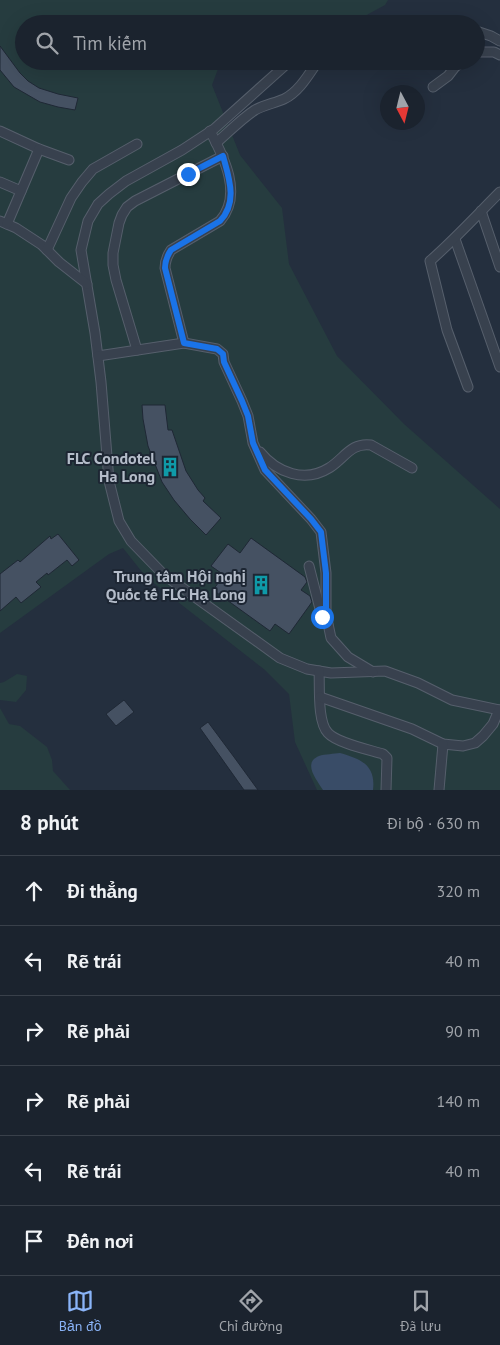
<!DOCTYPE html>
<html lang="vi">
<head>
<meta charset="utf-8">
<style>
  body { margin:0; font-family:"PT Sans",sans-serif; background:#242b36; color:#f1f3f6 }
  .compass { position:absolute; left:380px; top:85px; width:45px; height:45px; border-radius:50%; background:#1b232e; box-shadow:0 5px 20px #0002; rotate:173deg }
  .stop { position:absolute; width:15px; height:15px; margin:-11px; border:4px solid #1a73e8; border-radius:50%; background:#fff }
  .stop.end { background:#1a73e8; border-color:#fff; box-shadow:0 1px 5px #0008 }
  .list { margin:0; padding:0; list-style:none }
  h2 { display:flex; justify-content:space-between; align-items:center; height:65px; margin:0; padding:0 20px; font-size:21px }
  h2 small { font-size:16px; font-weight:400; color:#a0a4aa }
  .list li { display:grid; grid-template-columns:32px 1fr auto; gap:15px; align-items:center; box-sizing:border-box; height:70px; padding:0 20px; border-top:1px solid #39404a }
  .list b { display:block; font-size:19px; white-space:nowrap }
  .list em { font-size:16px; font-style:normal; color:#a0a4aa }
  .icon { flex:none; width:28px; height:28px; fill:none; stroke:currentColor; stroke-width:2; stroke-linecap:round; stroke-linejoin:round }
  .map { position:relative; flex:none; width:500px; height:790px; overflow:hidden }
  .search { position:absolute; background:#1b232e; box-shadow:0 5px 20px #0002; left:15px; right:15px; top:15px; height:55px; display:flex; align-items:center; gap:12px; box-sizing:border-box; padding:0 18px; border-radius:28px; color:#a0a4aa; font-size:19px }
  .sheet { height:485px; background:#1b232e }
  nav { display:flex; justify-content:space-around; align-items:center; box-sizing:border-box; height:70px; border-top:1px solid #39404a; background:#1b232e; font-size:14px; color:#a0a4aa }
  nav a { display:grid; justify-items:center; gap:2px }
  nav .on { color:#8ab4f8 }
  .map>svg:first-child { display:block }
</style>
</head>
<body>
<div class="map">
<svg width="500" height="790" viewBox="0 0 500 790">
  <rect width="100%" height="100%" fill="#242f3e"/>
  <g fill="#263c3f">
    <path d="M0,0H388L385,5L350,24H24V61H221L212,85L240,155L282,208L289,264L337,356L404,424L500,509V790H317L295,742L289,694L265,670L146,577L123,548L109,554L0,633Z"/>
    <path d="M17,674L27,676L26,690L16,702L0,700V683L4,682Z"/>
    <path d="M0,708L9,724L20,726L47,747L52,760L53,771L70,790H0Z"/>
  </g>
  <path fill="#394c67" d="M340,753C361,759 376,765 373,790H323C317,780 302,763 319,756C325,754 334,754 340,753Z"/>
  <g fill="#455162" stroke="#1f2835">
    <path d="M0,46L20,73L28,81L39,88L58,94L78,98L75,110L58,107L40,102L14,87L0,70Z"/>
    <path d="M142,405H165L168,430H172L186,471L198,490L205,498L203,501L221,518L206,535L190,519L174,500L162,482L148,446L143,419Z"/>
    <path d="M58,534L79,560L72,566L67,560L48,575L47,573L36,582L41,587L21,603L16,597L0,611V574L18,560L20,562L50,536L51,539Z"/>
    <path d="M251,538L305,577L307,582L301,590L310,596L312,602L289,634L275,624L270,631L213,590L224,575L211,566L228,544L240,553Z"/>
    <path d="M124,700L134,712L116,726L106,714Z"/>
    <path d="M208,722L234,757L258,790H244L200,728Z"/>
  </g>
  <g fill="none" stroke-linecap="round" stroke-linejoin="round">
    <defs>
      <g id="minor">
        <path d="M476,31L491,36L500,41"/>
        <path d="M476,52H494L500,55"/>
        <path d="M290,61L214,129L182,150L126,181L109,194L98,204L88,221L81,250L95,333L101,382L109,481L119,521L131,541L163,574L280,658L307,669L331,673L385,671L418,683L452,700L500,710"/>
        <path d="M433,87L448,76L455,67L463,61"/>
        <path d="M0,131L39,149L69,160"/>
        <path d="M216,143C229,132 241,119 255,110C264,105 275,103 284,99C299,92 309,74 318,61"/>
        <path d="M0,182L21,191"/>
        <path d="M481,211L500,267"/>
        <path d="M0,221L16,228L42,245L59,262L87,284"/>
        <path d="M7,224L39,149"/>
        <path d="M455,239L500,367"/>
        <path d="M47,250L71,198L82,182L93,169L137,144"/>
        <path d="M184,343L165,268C165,261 167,256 171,250L220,221C243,195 224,157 210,131"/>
        <path d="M137,350L116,280L113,265V253L119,223L122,215L127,207L135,201L223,156"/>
        <path d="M98,356L184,343L217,349L223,354L224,362L242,401L248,416L253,443L265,470L311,519L321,532L326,573V614L331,638L348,657L373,672"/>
        <path d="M468,387L447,330L430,261C455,239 477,215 500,192"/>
        <path d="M260,452C277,473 305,483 329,468C344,459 351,442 371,445L412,468"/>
        <path d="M309,566L322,617L324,619"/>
        <path d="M319,671C320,686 317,722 328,733C337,743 370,750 383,754L387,758L386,790"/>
        <path d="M320,697L412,729L443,744L463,746L475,743L483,736L493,724L499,710"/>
        <path d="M439,790L443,744"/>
      </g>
    </defs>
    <use href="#minor" stroke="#565f6c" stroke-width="11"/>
    <use href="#minor" stroke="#38414e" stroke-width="9"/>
  </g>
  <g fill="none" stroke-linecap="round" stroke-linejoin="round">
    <path stroke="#1a73e8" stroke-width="6" d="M188,174L223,156C229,178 238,202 220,221L171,250C167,256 165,261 165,268L184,343L217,349L223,354L224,362L242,401L248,416L253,443L265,470L311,519L321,532L326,573V614L328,623L322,617"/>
  </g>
  <defs>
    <symbol id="building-bare" viewBox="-9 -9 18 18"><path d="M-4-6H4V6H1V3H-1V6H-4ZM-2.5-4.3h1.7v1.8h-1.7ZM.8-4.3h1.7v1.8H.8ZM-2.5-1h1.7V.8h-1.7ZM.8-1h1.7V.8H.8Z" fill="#0f9aa8" stroke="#1d2633" stroke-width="2.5" paint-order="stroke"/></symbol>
  </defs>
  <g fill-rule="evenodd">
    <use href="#building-bare" x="156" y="453" width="28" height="28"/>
    <use href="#building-bare" x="247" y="571" width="28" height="28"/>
  </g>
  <g text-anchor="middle" stroke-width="4" stroke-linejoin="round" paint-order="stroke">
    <g font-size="16" font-weight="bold" fill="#b4bcc9" stroke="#1d2633" text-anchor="end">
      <text x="155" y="464">FLC Condotel<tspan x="155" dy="18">Ha Long</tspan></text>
      <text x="246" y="582">Trung tâm Hội nghị<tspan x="246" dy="18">Quốc tế FLC Hạ Long</tspan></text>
    </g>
  </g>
</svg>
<svg class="compass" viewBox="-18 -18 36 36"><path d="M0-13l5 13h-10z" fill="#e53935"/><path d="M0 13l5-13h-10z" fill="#a0a4aa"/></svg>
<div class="stop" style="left:322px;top:617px"></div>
<div class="stop end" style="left:188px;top:174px"></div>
<div class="search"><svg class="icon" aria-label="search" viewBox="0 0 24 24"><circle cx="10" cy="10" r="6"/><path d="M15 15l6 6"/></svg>Tìm kiếm</div>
</div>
<section class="sheet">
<h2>8 phút<small>Đi bộ · 630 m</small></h2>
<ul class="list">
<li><svg class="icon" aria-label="ahead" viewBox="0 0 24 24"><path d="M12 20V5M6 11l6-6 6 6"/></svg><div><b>Đi thẳng</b></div><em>320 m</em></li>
<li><svg class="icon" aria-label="left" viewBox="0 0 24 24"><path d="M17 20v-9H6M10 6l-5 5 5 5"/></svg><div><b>Rẽ trái</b></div><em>40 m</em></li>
<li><svg class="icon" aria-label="right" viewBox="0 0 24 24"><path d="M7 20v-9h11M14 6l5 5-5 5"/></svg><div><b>Rẽ phải</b></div><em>90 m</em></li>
<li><svg class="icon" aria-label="right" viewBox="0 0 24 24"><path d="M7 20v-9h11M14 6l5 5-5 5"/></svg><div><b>Rẽ phải</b></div><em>140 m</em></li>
<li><svg class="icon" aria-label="left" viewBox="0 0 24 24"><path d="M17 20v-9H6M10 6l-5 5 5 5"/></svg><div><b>Rẽ trái</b></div><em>40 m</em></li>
<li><svg class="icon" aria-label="arrive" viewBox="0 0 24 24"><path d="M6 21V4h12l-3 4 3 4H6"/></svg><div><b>Đến nơi</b></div></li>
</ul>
</section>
<nav>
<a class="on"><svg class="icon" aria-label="map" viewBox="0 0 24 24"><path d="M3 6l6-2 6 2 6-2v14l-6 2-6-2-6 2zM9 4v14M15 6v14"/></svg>Bản đồ</a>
<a><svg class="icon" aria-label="directions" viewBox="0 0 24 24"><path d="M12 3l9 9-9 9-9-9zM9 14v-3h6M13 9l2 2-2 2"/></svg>Chỉ đường</a>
<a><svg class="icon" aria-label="saved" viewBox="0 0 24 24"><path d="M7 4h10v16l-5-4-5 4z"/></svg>Đã lưu</a>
</nav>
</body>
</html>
